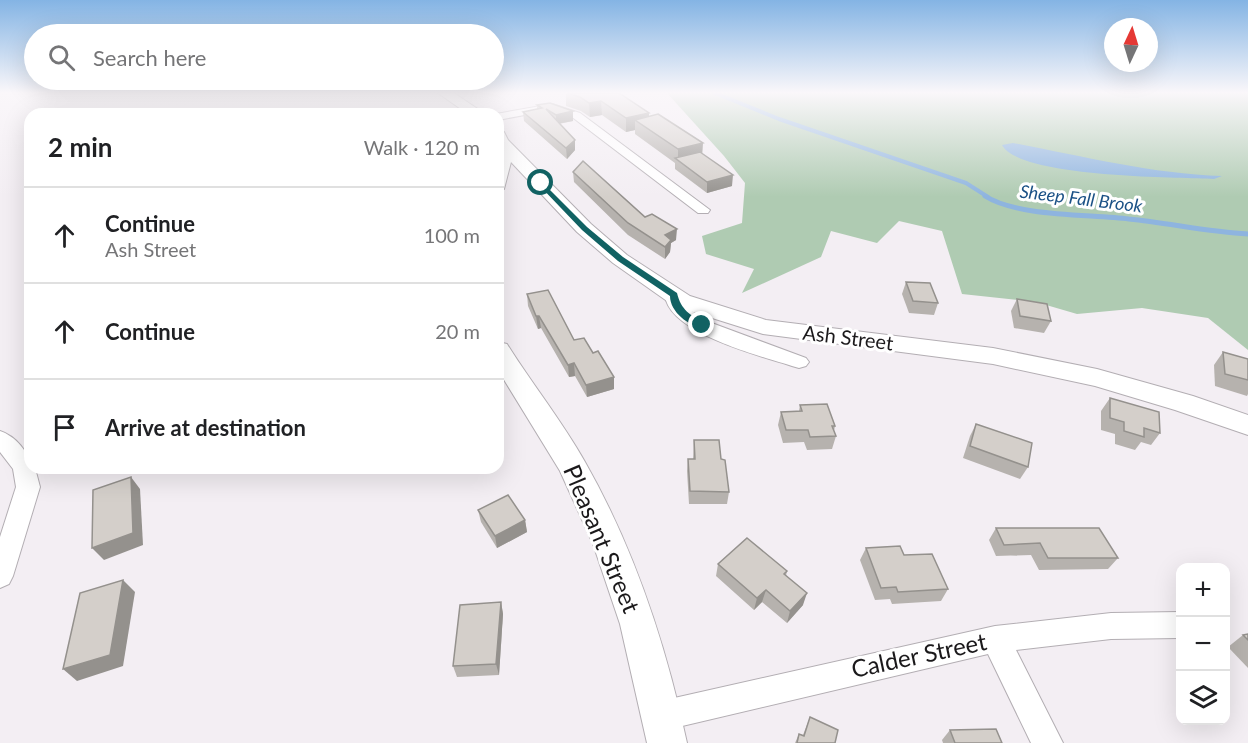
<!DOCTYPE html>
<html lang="en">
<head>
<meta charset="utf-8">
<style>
  body { margin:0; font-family:Lato,sans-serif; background:#f6f6f6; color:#202124 }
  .controls { position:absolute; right:18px; bottom:18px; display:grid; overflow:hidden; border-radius:12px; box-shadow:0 6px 24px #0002 }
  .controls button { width:54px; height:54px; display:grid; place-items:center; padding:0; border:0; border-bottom:2px solid #e0e0e0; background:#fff; color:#202124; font:30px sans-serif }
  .compass { position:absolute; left:1104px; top:18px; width:54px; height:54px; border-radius:50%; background:#fff; box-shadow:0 6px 24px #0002; rotate:4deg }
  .stop { position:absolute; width:18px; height:18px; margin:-14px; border:4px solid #116263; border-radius:50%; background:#fff }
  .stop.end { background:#116263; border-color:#fff; box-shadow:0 2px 6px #0008 }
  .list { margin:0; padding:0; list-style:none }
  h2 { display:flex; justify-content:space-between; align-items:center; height:78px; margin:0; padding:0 24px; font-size:26px }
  h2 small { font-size:20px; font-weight:400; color:#757577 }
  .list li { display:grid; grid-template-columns:39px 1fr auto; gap:18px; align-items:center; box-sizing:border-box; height:96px; padding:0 24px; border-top:2px solid #e0e0e0 }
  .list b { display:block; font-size:22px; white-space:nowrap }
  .list p { margin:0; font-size:20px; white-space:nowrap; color:#757577 }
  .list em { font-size:20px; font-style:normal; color:#757577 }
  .icon { flex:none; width:33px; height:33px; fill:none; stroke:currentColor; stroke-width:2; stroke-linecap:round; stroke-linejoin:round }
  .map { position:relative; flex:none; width:1248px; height:743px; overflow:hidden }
  .search { position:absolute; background:#fff; box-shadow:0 6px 24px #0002; left:24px; top:24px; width:480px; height:66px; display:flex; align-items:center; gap:15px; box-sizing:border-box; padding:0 21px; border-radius:33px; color:#757577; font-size:22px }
  .panel { position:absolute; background:#fff; box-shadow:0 6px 24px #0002; left:24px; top:108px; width:480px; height:366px; border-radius:18px }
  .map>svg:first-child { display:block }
</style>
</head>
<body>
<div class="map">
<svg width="1248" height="743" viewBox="0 0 1248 743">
  <rect width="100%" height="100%" fill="#f3eef3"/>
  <path fill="#afcbb2" d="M667,93H1248V350L1208,318L1142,308L1077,314L1036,302L962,294L942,231L899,221L877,243L831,231L821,257L742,293L754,269L706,254L702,236L742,223L745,183L724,156Z"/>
  <path fill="#8eb4df" d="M1013,143C1082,156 1152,174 1222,176L1214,179C1176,177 1020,178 1002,145Z"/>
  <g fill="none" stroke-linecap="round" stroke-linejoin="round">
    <path stroke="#8eb4df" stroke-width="4" d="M715,93L779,119L966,183L988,197"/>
    <path stroke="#8eb4df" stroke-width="5" d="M985,196C1018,217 1090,214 1129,219C1169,223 1208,232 1248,234"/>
    <defs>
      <g id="minor">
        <path d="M552,104L580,113L710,210L708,213H698L572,117L551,110L498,120L496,114Z"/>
        <path d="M674,290L680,291L687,308L709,322L806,358L809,362L806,366L799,368L792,366C761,356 668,333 665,295L668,291Z"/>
        <path d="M0,431C15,436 30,452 30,468H35L40,487L13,576L9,584L0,588V537L16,487L13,469L0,452Z"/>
        <path d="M1180,612V638L1111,639L1016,650L1063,743H1031L988,654L661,731L650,727L646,716L650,705L661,701L995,626L1111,613Z"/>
      </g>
      <g id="tertiary">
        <path d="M438,93H454L485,114H468Z"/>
        <path d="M498,130L504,132L508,140L591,224L627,255L690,296L766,320L993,348L1097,369L1193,396L1248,415V435L1175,410L1095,386L993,364L763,334L674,306L613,263L577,232L511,162L504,189L498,190Z"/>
        <path d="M498,342L507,344C532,384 562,421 585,462C635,550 666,645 687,743H647L620,624L593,544L560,471L498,370Z"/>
      </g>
    </defs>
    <use href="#minor" stroke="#b3aeb3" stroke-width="2"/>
    <use href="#tertiary" stroke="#b3aeb3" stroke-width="2"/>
    <use href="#minor" fill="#fff" fill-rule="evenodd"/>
    <use href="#tertiary" fill="#fff" fill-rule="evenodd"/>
  </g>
  <g fill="#b6b2ae">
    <path d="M566,93H619L649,113V116L702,154L732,186L707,193L675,169V163L635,134V130L626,132L602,115L590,117L581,111L566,106Z"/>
    <path d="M537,105L573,121L559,124L575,150L567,159L524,121L523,112L537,109Z"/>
    <path d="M573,172L645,217L676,240L671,243L670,252L665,259L628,235L574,182Z"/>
    <path d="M906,282L938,303L934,315L909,313L902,294Z"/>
    <path d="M527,294L574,340L614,389L587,397L575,376L569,377L541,328L538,329L528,306Z"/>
    <path d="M1017,299L1051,321L1044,333L1014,328L1011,311Z"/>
    <path d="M1223,352L1248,359V394L1247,396L1215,386L1214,365Z"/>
    <path d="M1110,398L1160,433L1151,445L1141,442L1135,450L1115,444V434L1101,430V411Z"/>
    <path d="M800,405L835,426L834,431L836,436L832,449L807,450L804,442L783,443L778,425L781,412L799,411Z"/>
    <path d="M976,424L1028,467L1020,479L963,458L970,436Z"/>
    <path d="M694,440L721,459L729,492L727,504H689L687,471L688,459H693Z"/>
    <path d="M478,510L525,520L527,532L497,548L481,522Z"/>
    <path d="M996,528L1118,558L1108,569L1039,570L1031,555L996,556L989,540Z"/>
    <path d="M866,548L904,555L948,589L941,601L892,604L890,599L875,600L860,560Z"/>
    <path d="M718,564L787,571L786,576L803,605L787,623L762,602L754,610L716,576Z"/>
    <path d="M501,602L503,614L499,675L457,677L453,666Z"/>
    <path d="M1248,634V668L1228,647L1243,635Z"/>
    <path d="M810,717L835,743H795L799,734L803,735Z"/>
    <path d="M950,730L1002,743H943L942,740Z"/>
  </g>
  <g fill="#94918d">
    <path d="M601,101L602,115L590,117L589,103Z"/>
    <path d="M573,111V121L556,124V115Z"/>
    <path d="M649,113V127L635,120V130L626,132V118Z"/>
    <path d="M575,140V150L567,159L566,148Z"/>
    <path d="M703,143L702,158L678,160V149Z"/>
    <path d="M733,175L732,186L707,193V182Z"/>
    <path d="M677,229L676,240L671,243L670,252L665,259V235Z"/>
    <path d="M536,316H539L541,328L538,329Z"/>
    <path d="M574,363L575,376L569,377L568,365Z"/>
    <path d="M614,377V389L587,397L586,385Z"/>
    <path d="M131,477L140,489L143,545L104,560L92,548Z"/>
    <path d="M525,520L527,532L497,548L495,536Z"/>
    <path d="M123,580L135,592L123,666L77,681L63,669Z"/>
    <path d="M766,590L762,602L754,610L757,598Z"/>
    <path d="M807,593L803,605L787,623L790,611Z"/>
    <path d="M501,602L503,614L499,675L496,664Z"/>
  </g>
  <g fill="#d4cfca" stroke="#94918d" stroke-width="1.5">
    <path d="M567,93H619L649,113L626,118L601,101L589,103L580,97Z"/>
    <path d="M550,103L573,111L556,115L546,109L575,140L566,148L523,112L542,108L537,105Z"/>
    <path d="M658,114L703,143L678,149L635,120Z"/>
    <path d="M700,152L733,175L707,182L675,158Z"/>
    <path d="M583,161L645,217L652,214L677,229L665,235L671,240L665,247L628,223L573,172Z"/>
    <path d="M906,282L930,283L938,303L913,301Z"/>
    <path d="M548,290L574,340L584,338L593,353L598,351L614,377L586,385L574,363L568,365L539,316H536L527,294Z"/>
    <path d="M1017,299L1047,304L1051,321L1020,316Z"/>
    <path d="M1223,352L1248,359V380L1225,374Z"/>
    <path d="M1110,398L1159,412L1160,433L1144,428V437L1124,431V422L1110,418Z"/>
    <path d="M827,404L835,426H832L836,436L810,437L808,430H786L781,412L802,411L800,405Z"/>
    <path d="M976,424L1032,443L1028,467L970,446Z"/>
    <path d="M694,440H719L721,459L725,460L729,492L690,491L688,459H695Z"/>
    <path d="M131,477L133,533L92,548L93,490Z"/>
    <path d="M508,495L525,520L495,536L478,510Z"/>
    <path d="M996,528H1099L1118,558H1048L1040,543L1004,545Z"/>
    <path d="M747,538L787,571L784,574L807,593L790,611L766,590L757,598L718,564Z"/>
    <path d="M900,546L904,555L932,554L948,589L898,592L896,587L881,588L866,548Z"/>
    <path d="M123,580L110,655L63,669L80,593Z"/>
    <path d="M501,602L496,664L453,666L460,605Z"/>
    <path d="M1248,634V640L1243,635Z"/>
    <path d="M810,717L838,730L835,743H797L799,734L804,736Z"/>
    <path d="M996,729L1002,743H955L950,730Z"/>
  </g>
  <linearGradient id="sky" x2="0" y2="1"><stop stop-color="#84b4e4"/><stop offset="0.47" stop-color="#faf7fa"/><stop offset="1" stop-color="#faf7fa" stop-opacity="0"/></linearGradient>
  <rect width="1248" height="197" fill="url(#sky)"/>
  <path fill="#116263" d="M541,181L587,227L623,257L677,293C681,310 690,315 705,323V327C690,328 670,312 670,296L618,261L582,230L538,184Z"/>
  <g text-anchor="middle" stroke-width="6" stroke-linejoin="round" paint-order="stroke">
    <g font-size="18" font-style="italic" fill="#1b5186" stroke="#fff">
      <text transform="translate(1081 199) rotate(7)" y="6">Sheep Fall Brook</text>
    </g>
    <g font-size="20" fill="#1b191b" stroke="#fff">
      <text transform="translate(848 338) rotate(7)" y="7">Ash Street</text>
    </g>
    <g font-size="24" fill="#1b191b" stroke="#fff">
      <text transform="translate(601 539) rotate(67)" y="8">Pleasant Street</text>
      <text transform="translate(919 656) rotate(-12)" y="8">Calder Street</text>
    </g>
  </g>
</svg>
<div class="controls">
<button>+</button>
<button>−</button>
<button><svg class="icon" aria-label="layers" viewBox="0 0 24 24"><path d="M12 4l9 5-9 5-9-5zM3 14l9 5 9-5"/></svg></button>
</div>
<svg class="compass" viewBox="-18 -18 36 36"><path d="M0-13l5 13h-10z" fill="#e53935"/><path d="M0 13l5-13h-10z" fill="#757577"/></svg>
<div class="stop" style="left:541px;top:183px"></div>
<div class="stop end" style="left:702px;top:325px"></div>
<div class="search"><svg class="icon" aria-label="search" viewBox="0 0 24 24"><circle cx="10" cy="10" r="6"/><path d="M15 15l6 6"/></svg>Search here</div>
<section class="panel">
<h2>2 min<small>Walk · 120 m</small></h2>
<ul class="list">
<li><svg class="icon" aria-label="ahead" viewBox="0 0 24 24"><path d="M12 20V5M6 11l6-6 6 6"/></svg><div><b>Continue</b><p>Ash Street</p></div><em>100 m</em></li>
<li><svg class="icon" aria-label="ahead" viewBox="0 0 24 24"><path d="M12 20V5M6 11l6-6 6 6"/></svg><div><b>Continue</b></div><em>20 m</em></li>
<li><svg class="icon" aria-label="arrive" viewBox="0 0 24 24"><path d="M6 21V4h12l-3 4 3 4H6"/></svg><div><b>Arrive at destination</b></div></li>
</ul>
</section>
</div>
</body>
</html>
